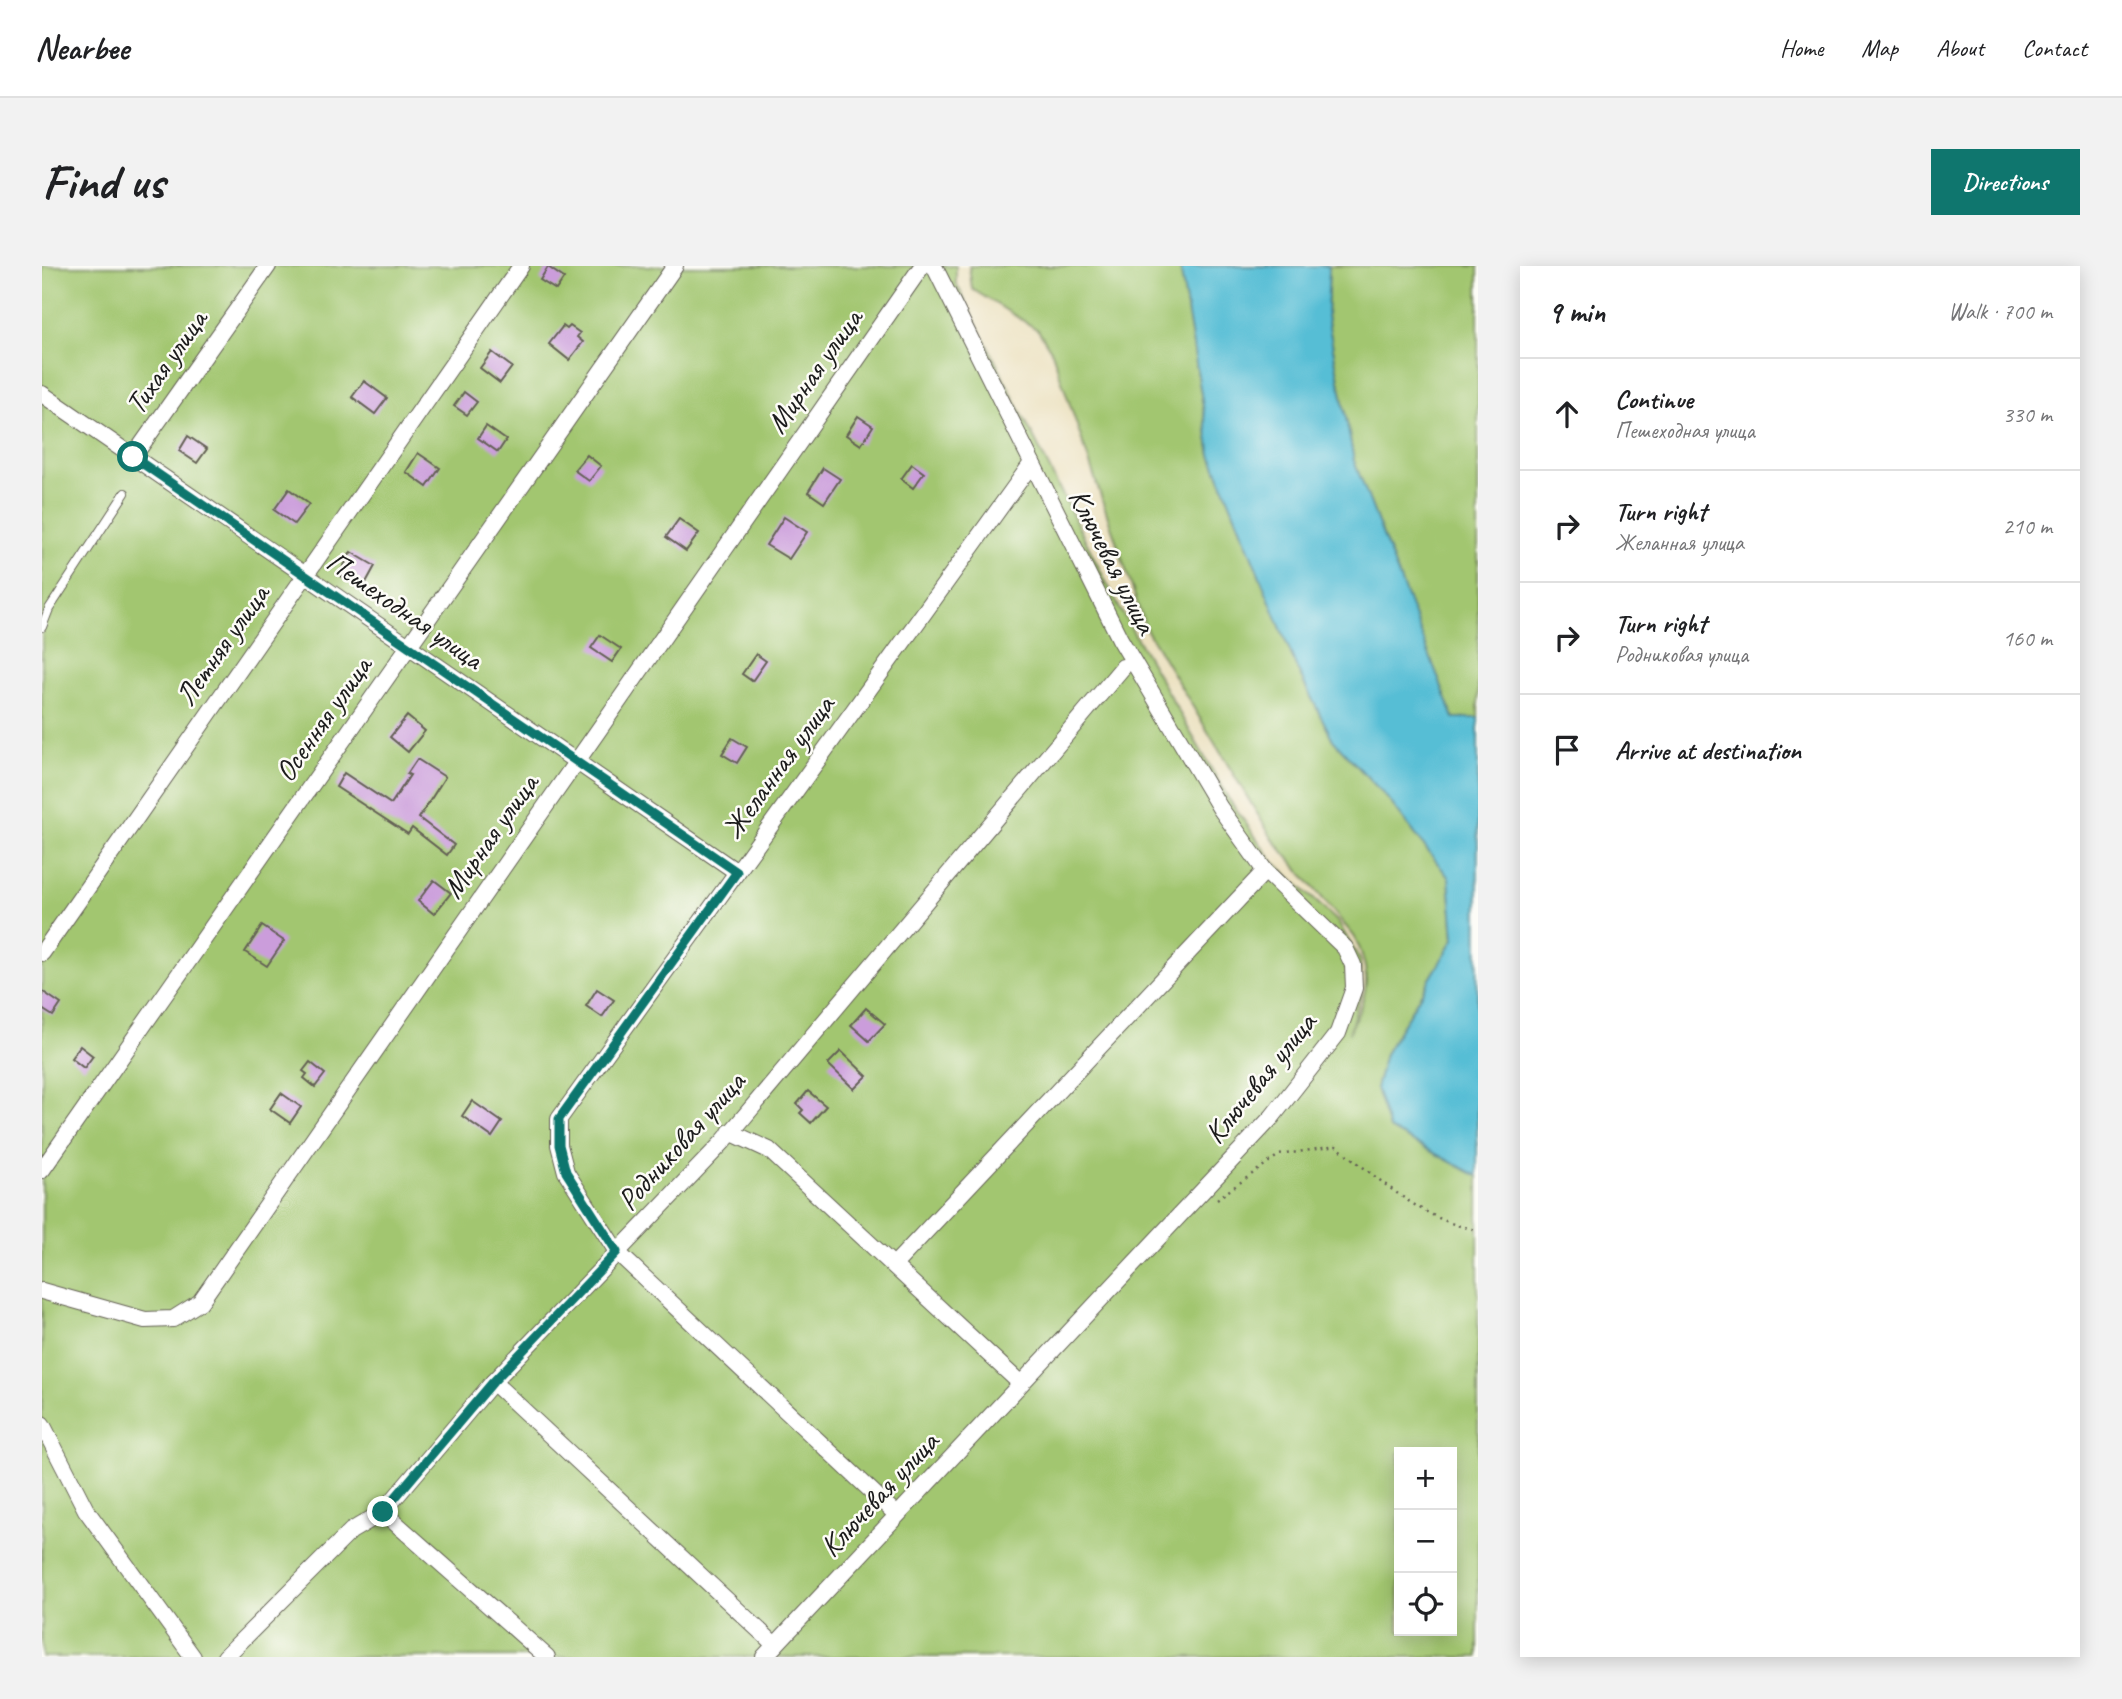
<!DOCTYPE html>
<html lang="en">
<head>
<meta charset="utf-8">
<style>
  body { margin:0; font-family:Caveat,sans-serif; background:#f2f2f2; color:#202124 }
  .controls { position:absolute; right:21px; bottom:21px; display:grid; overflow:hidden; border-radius:0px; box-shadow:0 4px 18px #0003 }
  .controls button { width:63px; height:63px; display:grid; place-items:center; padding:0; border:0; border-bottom:2px solid #e0e0e0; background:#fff; color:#202124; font:35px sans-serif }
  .stop { position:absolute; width:21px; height:21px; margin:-16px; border:5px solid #0f766e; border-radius:50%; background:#fff }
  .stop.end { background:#0f766e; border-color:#fff; box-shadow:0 2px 7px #0008 }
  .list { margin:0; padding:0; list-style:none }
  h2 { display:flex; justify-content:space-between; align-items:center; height:91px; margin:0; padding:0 28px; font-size:30px }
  h2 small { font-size:23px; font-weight:400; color:#757577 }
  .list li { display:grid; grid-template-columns:46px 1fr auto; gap:21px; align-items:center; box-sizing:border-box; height:112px; padding:0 28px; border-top:2px solid #e0e0e0 }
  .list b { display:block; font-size:26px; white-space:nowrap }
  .list p { margin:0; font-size:23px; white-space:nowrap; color:#757577 }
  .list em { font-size:23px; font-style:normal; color:#757577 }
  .icon { flex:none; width:38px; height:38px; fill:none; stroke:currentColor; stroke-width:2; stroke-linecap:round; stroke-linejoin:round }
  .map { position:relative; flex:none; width:1436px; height:1391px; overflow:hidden; border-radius:0px }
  header { display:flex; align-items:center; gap:42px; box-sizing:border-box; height:98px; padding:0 35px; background:#fff; border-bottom:2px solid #e0e0e0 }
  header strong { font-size:33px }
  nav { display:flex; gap:38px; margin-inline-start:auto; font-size:24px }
  .intro { display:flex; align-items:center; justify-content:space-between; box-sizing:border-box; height:168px; padding:0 42px }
  h1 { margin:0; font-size:49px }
  .button { padding:18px 32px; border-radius:0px; background:#0f766e; color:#fff; font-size:24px; font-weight:700 }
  main { display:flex; gap:42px; padding:0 42px }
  aside { flex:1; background:#fff; border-radius:0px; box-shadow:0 4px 18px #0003 }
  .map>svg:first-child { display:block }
</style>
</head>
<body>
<header>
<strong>Nearbee</strong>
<nav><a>Home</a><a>Map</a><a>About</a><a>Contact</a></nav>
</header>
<div class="intro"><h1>Find us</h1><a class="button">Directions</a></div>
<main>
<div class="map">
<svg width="1436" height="1391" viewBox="0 0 1436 1391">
  <rect width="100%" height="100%" fill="#fdfcf7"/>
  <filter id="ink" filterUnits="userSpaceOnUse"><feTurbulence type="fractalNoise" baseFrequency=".0143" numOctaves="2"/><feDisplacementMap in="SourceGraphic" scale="14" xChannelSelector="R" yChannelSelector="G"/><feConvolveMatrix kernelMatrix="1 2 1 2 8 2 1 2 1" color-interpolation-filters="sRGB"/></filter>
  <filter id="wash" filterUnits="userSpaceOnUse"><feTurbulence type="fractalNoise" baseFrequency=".00686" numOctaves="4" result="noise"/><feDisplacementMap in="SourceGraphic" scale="28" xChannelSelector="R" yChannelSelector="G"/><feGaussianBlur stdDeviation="1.57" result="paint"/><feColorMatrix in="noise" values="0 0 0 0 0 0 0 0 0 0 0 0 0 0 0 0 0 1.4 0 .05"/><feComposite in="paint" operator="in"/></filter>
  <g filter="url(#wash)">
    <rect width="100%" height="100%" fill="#ebe0be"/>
    <g fill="#a2c66f" stroke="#5f7146" stroke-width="2" fill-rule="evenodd">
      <path d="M0,0H914V17L1078,343L1186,532L1230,594L1296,656L1318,694L1319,728L1307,767C1325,729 1332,709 1312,670L1230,572L1104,363L1010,86L996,64L930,23L927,0H1138L1169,189L1256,405L1291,474L1346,533L1407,612L1412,673L1343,788L1348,863L1436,910V1391H0ZM1357,1186H1410V1365H1357Z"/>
      <path d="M1287,0H1436V452L1412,453L1312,195L1285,50Z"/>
    </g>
    <path fill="#57bed5" stroke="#3a6d78" stroke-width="2" d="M1138,0H1287L1285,50L1312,195L1412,452H1436L1435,910L1347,863L1334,822L1343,788L1412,673L1407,612L1346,533L1291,474L1256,405L1169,189Z"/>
    <g id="blocks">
      <g fill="#cb9ddb">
        <path d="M506,1L522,12L514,24L498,14Z"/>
        <path d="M521,60L525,63L528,60L538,67L535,71L541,76L527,94L507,78Z"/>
        <path d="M450,86L470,101L458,117L438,102Z"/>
        <path d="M322,115L345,132L333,148L310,131Z"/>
        <path d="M422,126L435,136L425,149L412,140Z"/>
        <path d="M816,150L831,160L819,179L804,169Z"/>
        <path d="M444,160L464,174L456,186L436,172Z"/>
        <path d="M146,170L165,183L155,197L137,185Z"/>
        <path d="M376,187L398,202L385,221L364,206Z"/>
        <path d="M545,189L559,200L547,215L532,204Z"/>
        <path d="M870,198L882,207L871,222L859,213Z"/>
        <path d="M781,202L798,213L782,237L766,226Z"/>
        <path d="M247,223L267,238L252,258L232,244Z"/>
        <path d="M742,251L765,266L747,293L724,279Z"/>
        <path d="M637,253L657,267L644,285L624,271Z"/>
        <path d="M309,286L333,300L321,322L297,309Z"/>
        <path d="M558,369L579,383L570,396L549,382Z"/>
        <path d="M714,388L724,395L710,415L700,408Z"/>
        <path d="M365,450L383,465L366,486L348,471Z"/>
        <path d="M690,472L705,481L695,497L680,488Z"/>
        <path d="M375,493L403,511L377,552L412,579L405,589L370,562L366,568L294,521L302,507L349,538L368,509L365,508Z"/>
        <path d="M392,614L409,627L392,648L376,635Z"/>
        <path d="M220,660L242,675L225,700L203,686Z"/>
        <path d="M555,723L572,734L560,751L544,740Z"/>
        <path d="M0,725L19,738L11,750L0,743Z"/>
        <path d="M824,742L843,758L827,775L809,759Z"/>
        <path d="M38,780L51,790L42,802L29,792Z"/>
        <path d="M799,785L825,810L812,823L786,798Z"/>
        <path d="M268,796L283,808L273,821L262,812L265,808L261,805Z"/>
        <path d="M766,825L784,840L769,857L758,847L761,844L755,838Z"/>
        <path d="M239,827L259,841L248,857L228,843Z"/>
        <path d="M430,835L460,856L450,871L420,850Z"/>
      </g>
    </g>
  </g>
  <g filter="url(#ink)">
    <use href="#blocks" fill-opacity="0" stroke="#646155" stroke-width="2"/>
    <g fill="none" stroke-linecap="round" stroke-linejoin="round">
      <defs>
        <path id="service" d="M0,361L7,343L83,227"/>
        <g id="minor">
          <path d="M0,128L695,606"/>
          <path d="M91,191L226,0"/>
          <path d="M0,687L479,0"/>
          <path d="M688,866L727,884L978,1117"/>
          <path d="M0,904L633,0"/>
          <path d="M852,999L1223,605"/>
          <path d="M0,1025L103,1054L131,1053L158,1036L880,0"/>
          <path d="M451,1116L733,1379"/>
          <path d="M0,1158L44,1244L151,1391"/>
          <path d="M341,1246L505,1391"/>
          <path d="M855,1249L575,986L524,906L517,879V853L990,197"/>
          <path d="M183,1391L309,1265L341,1246L451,1116L681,876L1081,401"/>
          <path d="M722,1391L1230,851L1296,767L1312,722L1311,699L1303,682L1223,605L1178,542L1078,373L892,0"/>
        </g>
      </defs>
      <use href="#service" stroke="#646155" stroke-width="10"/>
      <use href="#minor" stroke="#646155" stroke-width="18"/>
      <path stroke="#646155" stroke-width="2.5" stroke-dasharray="2 5" stroke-linecap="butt" d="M1175,933L1237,889L1294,880C1337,912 1381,956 1436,964"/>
      <use href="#service" stroke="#fff" stroke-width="8"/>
      <use href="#minor" stroke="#fff" stroke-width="16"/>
    </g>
  </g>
  <g fill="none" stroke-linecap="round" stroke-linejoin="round" filter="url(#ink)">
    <path stroke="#0f766e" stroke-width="9" d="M91,191L695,606L517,853V879L524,906L575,986L451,1116L341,1246"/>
  </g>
  <g text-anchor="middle" stroke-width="5" stroke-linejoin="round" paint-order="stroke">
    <g font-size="30" fill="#1c1c1c" stroke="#fdfcf7">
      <text transform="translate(124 96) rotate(-55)" y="10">Тихая улица</text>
      <text transform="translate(772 105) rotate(-55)" y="10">Мирная улица</text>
      <text transform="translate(1071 295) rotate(63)" y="10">Ключевая улица</text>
      <text transform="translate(363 344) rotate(35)" y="10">Пешеходная улица</text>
      <text transform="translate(180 379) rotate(-55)" y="10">Летняя улица</text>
      <text transform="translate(281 453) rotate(-55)" y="10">Осенняя улица</text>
      <text transform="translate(736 501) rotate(-54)" y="10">Желанная улица</text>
      <text transform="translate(448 570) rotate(-55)" y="10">Мирная улица</text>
      <text transform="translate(1218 812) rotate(-51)" y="10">Ключевая улица</text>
      <text transform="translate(639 875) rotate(-48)" y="10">Родниковая улица</text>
      <text transform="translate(837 1228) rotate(-47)" y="10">Ключевая улица</text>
    </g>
  </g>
</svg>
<div class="controls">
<button>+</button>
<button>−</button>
<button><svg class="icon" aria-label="locate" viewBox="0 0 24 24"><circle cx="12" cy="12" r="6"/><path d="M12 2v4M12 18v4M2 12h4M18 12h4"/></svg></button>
</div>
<div class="stop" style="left:91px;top:191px"></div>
<div class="stop end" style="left:341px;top:1246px"></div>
</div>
<aside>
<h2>9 min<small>Walk · 700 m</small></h2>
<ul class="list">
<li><svg class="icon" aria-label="ahead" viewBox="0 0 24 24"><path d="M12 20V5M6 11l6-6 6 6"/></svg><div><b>Continue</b><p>Пешеходная улица</p></div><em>330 m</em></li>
<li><svg class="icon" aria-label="right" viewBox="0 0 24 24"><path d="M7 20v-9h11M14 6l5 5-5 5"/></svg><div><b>Turn right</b><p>Желанная улица</p></div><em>210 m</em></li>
<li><svg class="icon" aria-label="right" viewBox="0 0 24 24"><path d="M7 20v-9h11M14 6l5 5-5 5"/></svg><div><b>Turn right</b><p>Родниковая улица</p></div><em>160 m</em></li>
<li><svg class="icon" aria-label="arrive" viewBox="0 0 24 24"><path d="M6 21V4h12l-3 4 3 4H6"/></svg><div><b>Arrive at destination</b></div></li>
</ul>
</aside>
</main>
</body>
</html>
